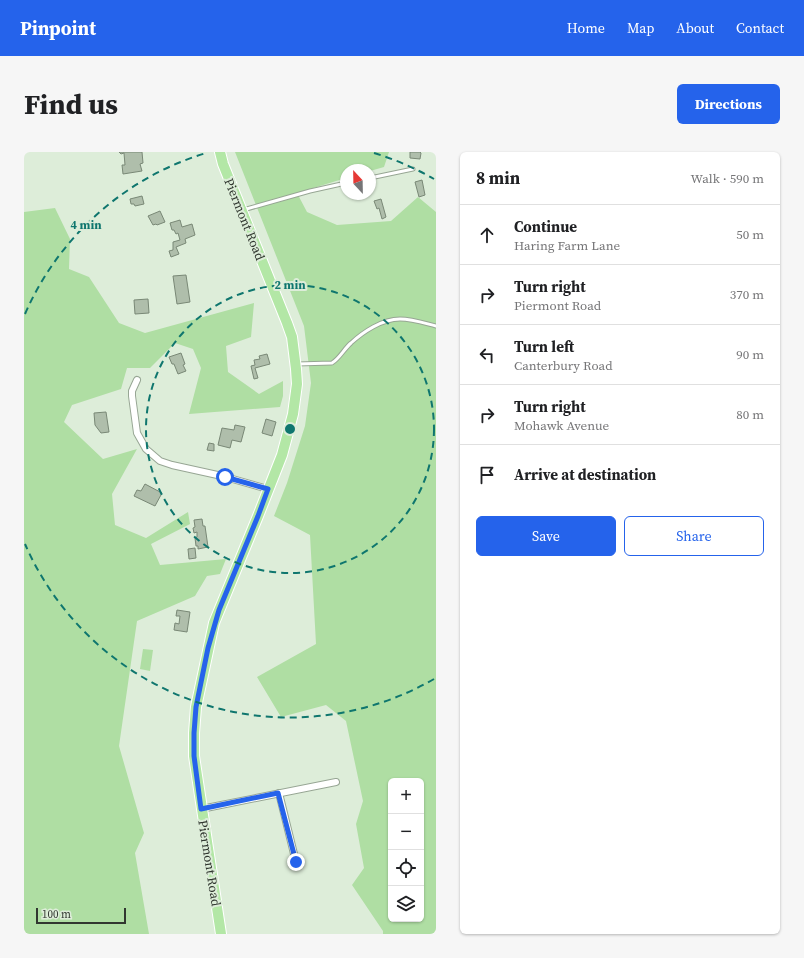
<!DOCTYPE html>
<html lang="en">
<head>
<meta charset="utf-8">
<style>
  body { margin:0; font-family:"Source Serif 4",serif; background:#f6f6f6; color:#202124 }
  .controls { position:absolute; right:12px; bottom:12px; display:grid; overflow:hidden; border-radius:6px; box-shadow:0 1px 3px #0004 }
  .controls button { width:36px; height:36px; display:grid; place-items:center; padding:0; border:0; border-bottom:1px solid #e0e0e0; background:#fff; color:#202124; font:20px sans-serif }
  .compass { position:absolute; left:316px; top:12px; width:36px; height:36px; border-radius:50%; background:#fff; box-shadow:0 1px 3px #0004; rotate:338deg }
  .scale { position:absolute; left:12px; bottom:10px; width:90px; box-sizing:border-box; padding-left:4px; border:2px solid #313730; border-top:0; font-size:11px; line-height:14px; white-space:nowrap; color:#313730; -webkit-text-stroke:3px #ddedd9; paint-order:stroke }
  .stop { position:absolute; width:12px; height:12px; margin:-9px; border:3px solid #2563eb; border-radius:50%; background:#fff }
  .stop.end { background:#2563eb; border-color:#fff; box-shadow:0 1px 4px #0008 }
  .list { margin:0; padding:0; list-style:none }
  h2 { display:flex; justify-content:space-between; align-items:center; height:52px; margin:0; padding:0 16px; font-size:17px }
  h2 small { font-size:13px; font-weight:400; color:#757577 }
  .list li { display:grid; grid-template-columns:26px 1fr auto; gap:12px; align-items:center; box-sizing:border-box; height:60px; padding:0 16px; border-top:1px solid #e0e0e0 }
  .list b { display:block; font-size:15px; white-space:nowrap }
  .list p { margin:0; font-size:13px; white-space:nowrap; color:#757577 }
  .list em { font-size:13px; font-style:normal; color:#757577 }
  .actions { display:flex; gap:8px; padding:12px 16px }
  .actions a { flex:1; padding:9px 0; border:1px solid #2563eb; border-radius:6px; text-align:center; font-size:14px; color:#2563eb }
  .actions .main { background:#2563eb; color:#fff }
  .icon { flex:none; width:22px; height:22px; fill:none; stroke:currentColor; stroke-width:2; stroke-linecap:round; stroke-linejoin:round }
  .map { position:relative; flex:none; width:412px; height:782px; overflow:hidden; border-radius:6px }
  header { display:flex; align-items:center; gap:24px; box-sizing:border-box; height:56px; padding:0 20px; background:#2563eb; color:#fff }
  header strong { font-size:19px }
  nav { display:flex; gap:22px; margin-inline-start:auto; font-size:14px }
  .intro { display:flex; align-items:center; justify-content:space-between; box-sizing:border-box; height:96px; padding:0 24px }
  h1 { margin:0; font-size:28px }
  .button { padding:10px 18px; border-radius:6px; background:#2563eb; color:#fff; font-size:14px; font-weight:700 }
  main { display:flex; gap:24px; padding:0 24px }
  aside { flex:1; background:#fff; border-radius:6px; box-shadow:0 1px 3px #0004 }
  .map>svg:first-child { display:block }
</style>
</head>
<body>
<header>
<strong>Pinpoint</strong>
<nav><a>Home</a><a>Map</a><a>About</a><a>Contact</a></nav>
</header>
<div class="intro"><h1>Find us</h1><a class="button">Directions</a></div>
<main>
<div class="map">
<svg width="412" height="782" viewBox="0 0 412 782">
  <rect width="100%" height="100%" fill="#ddedd9"/>
  <g fill="#afdea3" fill-rule="evenodd">
    <path d="M211,0H365L360,15L346,19V18H322V26L273,41L283,60L313,73L367,69L394,45L412,60V782H359V779L328,733L340,716L332,672L339,649L322,569L302,553L257,565L233,525L292,492L286,383L250,364L263,331L281,274L287,231L280,174ZM367,629H397V767H367Z"/>
    <path d="M31,56L46,87L45,117L65,125L95,171L121,181L230,151L227,185L202,194L204,220L235,242L259,229V244L256,255L165,262L177,216L169,197L151,191L126,216H103L97,237L48,253L40,270L79,307L113,297L88,342L91,373L122,386L164,360L166,372L127,392L136,413L202,407L196,422L183,424L171,444L113,469L95,594L120,681L111,701L125,782H0V60Z"/>
    <path d="M119,497L129,498L126,519L116,517Z"/>
  </g>
  <g fill="#afbeab" stroke="#798876">
    <path d="M95,0H118L119,11L116,12L118,19L99,22L98,13H101L100,1L97,2Z"/>
    <path d="M386,0H396L397,1L396,7L386,6Z"/>
    <path d="M398,28L401,43L395,45L391,30Z"/>
    <path d="M118,44L120,52L111,54L110,52H107L106,47Z"/>
    <path d="M357,47L362,65L358,67L355,56L353,57L350,49Z"/>
    <path d="M136,59L141,70L133,73L132,72L129,73L124,64Z"/>
    <path d="M156,68L158,75L168,72L171,83L161,87L162,91L152,95L155,102L147,105L145,99L149,98V90L156,88L154,81L152,82L150,78H148L146,71Z"/>
    <path d="M162,123L166,150L153,152L149,124Z"/>
    <path d="M124,147L125,161L111,162L110,148Z"/>
    <path d="M157,201L161,212L159,213L162,219L154,222L150,212H148L145,205Z"/>
    <path d="M243,202L246,212L231,216L234,226L230,227L227,214L231,213L230,208L236,207L235,204Z"/>
    <path d="M82,260L85,280L77,281L71,273L70,261Z"/>
    <path d="M242,267L252,270L248,284L238,281Z"/>
    <path d="M211,273L221,275L217,290L208,288L206,296L194,293L198,276L210,278Z"/>
    <path d="M185,291L190,292V299L183,298Z"/>
    <path d="M121,332L138,341L131,354L110,344L113,338L117,339Z"/>
    <path d="M178,367L179,374H181L184,395L174,397V394H172L171,386L173,385V380L170,381L169,376L171,375L170,368Z"/>
    <path d="M171,396L172,406L165,407L164,397Z"/>
    <path d="M153,458L166,460L163,480L150,478L151,471L155,472L156,464H152Z"/>
  </g>
  <g fill="none" stroke-linecap="round" stroke-linejoin="round">
    <defs>
      <g id="lane">
        <path d="M346,26L389,17"/>
        <path d="M219,58L286,39L322,31"/>
        <path d="M273,212L308,211C316,206 320,197 327,191C339,180 358,167 376,167C388,167 400,171 412,174"/>
      </g>
      <g id="street">
        <path d="M113,228L108,239V244L113,281L122,297L136,309L148,313L198,324L244,337"/>
        <path d="M255,641L272,710"/>
        <path d="M177,657L312,630"/>
      </g>
      <path id="primary" d="M196,0L199,12L263,171L268,185L272,217L273,232L269,262L258,303L234,364L190,471L172,555L170,581V604L197,782"/>
    </defs>
    <use href="#lane" stroke="#97a694" stroke-width="5"/>
    <use href="#street" stroke="#97a694" stroke-width="8"/>
    <use href="#primary" stroke="#fff" stroke-width="12"/>
    <use href="#lane" stroke="#fff" stroke-width="3"/>
    <use href="#street" stroke="#fff" stroke-width="6"/>
    <use href="#primary" stroke="#b3e7a6" stroke-width="10"/>
  </g>
  <g fill="none" stroke-linecap="round" stroke-linejoin="round">
    <path stroke="#2563eb" stroke-width="5" d="M201,325L244,337L234,364L195,458L184,496L172,555L170,581V604L177,657L254,641L272,710"/>
  </g>
  <g fill="none" stroke="#0f766e" stroke-width="2" stroke-dasharray="7 5">
    <circle cx="266" cy="277" r="144"/>
    <path d="M410 527A289 289 0 0 1 1 392M1 162A289 289 0 0 1 182 1M350 1A289 289 0 0 1 410 27"/>
  </g>
  <g text-anchor="middle" stroke-width="4" stroke-linejoin="round" paint-order="stroke">
    <g font-size="13" fill="#313730" stroke="#ddedd9">
      <text transform="translate(221 67) rotate(68)" y="5">Piermont Road</text>
      <text transform="translate(186 711) rotate(81)" y="5">Piermont Road</text>
    </g>
  </g>
  <circle cx="266" cy="277" r="6" fill="#0f766e" stroke="#ddedd9" stroke-width="2"/>
  <g font-size="12" text-anchor="middle" font-weight="bold" fill="#0f766e" stroke="#ddedd9" stroke-width="4" stroke-linejoin="round" paint-order="stroke">
    <text x="62" y="77">4 min</text>
    <text x="266" y="137">2 min</text>
  </g>
</svg>
<div class="controls">
<button>+</button>
<button>−</button>
<button><svg class="icon" aria-label="locate" viewBox="0 0 24 24"><circle cx="12" cy="12" r="6"/><path d="M12 2v4M12 18v4M2 12h4M18 12h4"/></svg></button>
<button><svg class="icon" aria-label="layers" viewBox="0 0 24 24"><path d="M12 4l9 5-9 5-9-5zM3 14l9 5 9-5"/></svg></button>
</div>
<svg class="compass" viewBox="-18 -18 36 36"><path d="M0-13l5 13h-10z" fill="#e53935"/><path d="M0 13l5-13h-10z" fill="#757577"/></svg>
<div class="scale">100 m</div>
<div class="stop" style="left:201px;top:325px"></div>
<div class="stop end" style="left:272px;top:710px"></div>
</div>
<aside>
<h2>8 min<small>Walk · 590 m</small></h2>
<ul class="list">
<li><svg class="icon" aria-label="ahead" viewBox="0 0 24 24"><path d="M12 20V5M6 11l6-6 6 6"/></svg><div><b>Continue</b><p>Haring Farm Lane</p></div><em>50 m</em></li>
<li><svg class="icon" aria-label="right" viewBox="0 0 24 24"><path d="M7 20v-9h11M14 6l5 5-5 5"/></svg><div><b>Turn right</b><p>Piermont Road</p></div><em>370 m</em></li>
<li><svg class="icon" aria-label="left" viewBox="0 0 24 24"><path d="M17 20v-9H6M10 6l-5 5 5 5"/></svg><div><b>Turn left</b><p>Canterbury Road</p></div><em>90 m</em></li>
<li><svg class="icon" aria-label="right" viewBox="0 0 24 24"><path d="M7 20v-9h11M14 6l5 5-5 5"/></svg><div><b>Turn right</b><p>Mohawk Avenue</p></div><em>80 m</em></li>
<li><svg class="icon" aria-label="arrive" viewBox="0 0 24 24"><path d="M6 21V4h12l-3 4 3 4H6"/></svg><div><b>Arrive at destination</b></div></li>
</ul>
<div class="actions"><a class="main">Save</a><a>Share</a></div>
</aside>
</main>
</body>
</html>
